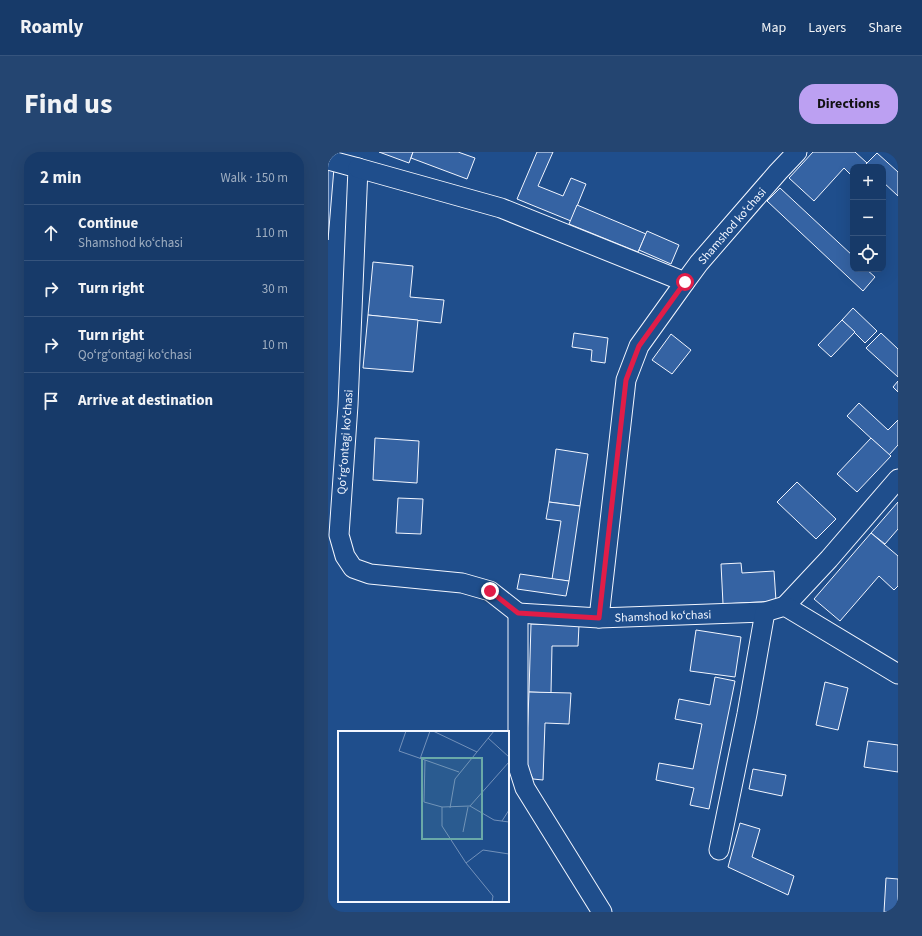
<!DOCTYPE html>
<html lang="en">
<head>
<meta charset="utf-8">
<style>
  body { margin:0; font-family:"Source Sans 3",sans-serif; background:#244571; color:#f1f3f6 }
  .controls { position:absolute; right:12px; top:12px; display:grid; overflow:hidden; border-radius:8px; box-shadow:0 4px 16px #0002 }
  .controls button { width:36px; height:36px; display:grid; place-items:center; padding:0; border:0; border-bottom:1px solid #36547d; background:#173a69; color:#f1f3f6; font:20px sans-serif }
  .stop { position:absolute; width:12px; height:12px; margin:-9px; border:3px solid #e11d48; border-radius:50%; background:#fff }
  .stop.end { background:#e11d48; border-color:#fff; box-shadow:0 1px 4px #0008 }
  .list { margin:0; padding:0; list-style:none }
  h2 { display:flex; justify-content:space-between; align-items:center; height:52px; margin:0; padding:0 16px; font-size:17px }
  h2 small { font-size:13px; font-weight:400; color:#9eadc0 }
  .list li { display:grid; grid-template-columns:26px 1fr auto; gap:12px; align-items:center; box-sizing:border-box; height:56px; padding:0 16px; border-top:1px solid #36547d }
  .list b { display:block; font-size:15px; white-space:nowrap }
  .list p { margin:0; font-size:13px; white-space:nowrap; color:#9eadc0 }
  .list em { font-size:13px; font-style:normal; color:#9eadc0 }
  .icon { flex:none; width:22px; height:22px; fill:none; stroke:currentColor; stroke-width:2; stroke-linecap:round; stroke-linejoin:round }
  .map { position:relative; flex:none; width:570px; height:760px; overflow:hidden; border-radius:16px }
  header { display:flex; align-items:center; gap:24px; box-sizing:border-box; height:56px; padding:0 20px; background:#173a69; border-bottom:1px solid #36547d }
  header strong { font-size:19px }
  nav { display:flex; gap:22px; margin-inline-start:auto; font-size:14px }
  .intro { display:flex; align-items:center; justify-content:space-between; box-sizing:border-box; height:96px; padding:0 24px }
  h1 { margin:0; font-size:28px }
  .button { padding:10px 18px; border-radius:16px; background:#bca0f2; color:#111; font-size:14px; font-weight:700 }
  main { display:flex; gap:24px; padding:0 24px }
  aside { flex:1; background:#173a69; border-radius:16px; box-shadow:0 4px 16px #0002 }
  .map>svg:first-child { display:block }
</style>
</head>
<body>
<header>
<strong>Roamly</strong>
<nav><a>Map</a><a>Layers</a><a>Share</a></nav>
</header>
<div class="intro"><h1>Find us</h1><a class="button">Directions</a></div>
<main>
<aside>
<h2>2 min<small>Walk · 150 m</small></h2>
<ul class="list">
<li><svg class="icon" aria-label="ahead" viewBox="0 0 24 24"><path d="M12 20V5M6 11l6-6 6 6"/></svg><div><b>Continue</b><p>Shamshod koʻchasi</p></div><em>110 m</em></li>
<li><svg class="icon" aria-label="right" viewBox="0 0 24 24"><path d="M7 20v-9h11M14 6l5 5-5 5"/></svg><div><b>Turn right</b></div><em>30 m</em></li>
<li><svg class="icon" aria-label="right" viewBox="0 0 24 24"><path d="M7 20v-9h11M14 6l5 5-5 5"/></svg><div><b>Turn right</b><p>Qoʻrgʻontagi koʻchasi</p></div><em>10 m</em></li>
<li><svg class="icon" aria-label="arrive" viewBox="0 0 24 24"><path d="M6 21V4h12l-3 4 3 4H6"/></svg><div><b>Arrive at destination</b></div></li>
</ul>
</aside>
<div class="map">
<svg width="570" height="760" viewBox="0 0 570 760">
  <rect width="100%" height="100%" fill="#1f4e8c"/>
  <g fill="#3563a3" stroke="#f2f6ff">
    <path d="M51,0H85L81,11Z"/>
    <path d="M85,0H130L147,6L139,27L83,6Z"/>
    <path d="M209,0H225L210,34L235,44L243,26L258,32L243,69L189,47Z"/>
    <path d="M485,0H527L539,11L535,15H525V25L516,16L486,49L461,26Z"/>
    <path d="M549,1L570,20V44L555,30V15H539L537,13Z"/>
    <path d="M0,15L6,16L0,88Z"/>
    <path d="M452,36L525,104V117H538L547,125L535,139L439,49Z"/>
    <path d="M249,53L318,82L310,100L241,72Z"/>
    <path d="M319,79L351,93L343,112L311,98Z"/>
    <path d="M45,110L85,114L82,145L116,148L113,171L40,163Z"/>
    <path d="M525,156L549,179L537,191L514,168Z"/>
    <path d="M40,163L90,168L85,220L35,216Z"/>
    <path d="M514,168L527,180L503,205L490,193Z"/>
    <path d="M246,181L280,186L277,211L263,209L264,198L244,195Z"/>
    <path d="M553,181L570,197V225L538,196Z"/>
    <path d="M343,182L363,198L344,222L324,208Z"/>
    <path d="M570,229V240L565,235Z"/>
    <path d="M531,251L560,278L570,268V293L561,303L519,264Z"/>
    <path d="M47,286L91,289L89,331L45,328Z"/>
    <path d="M543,286L563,304L529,340L509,322Z"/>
    <path d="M228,297L260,302L252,354L221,350Z"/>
    <path d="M469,330L508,367L488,387L449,350Z"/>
    <path d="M70,346L95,347L93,382L68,381Z"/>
    <path d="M221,350L252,354L241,429L224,427L233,369L218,367Z"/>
    <path d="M570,350V377L557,392L543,381Z"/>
    <path d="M543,381L570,404V434L566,438L551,424L512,469L486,447Z"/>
    <path d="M413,411L414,421L446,419L448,449L395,452L393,412Z"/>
    <path d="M192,422L241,429L238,444L189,437Z"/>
    <path d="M203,472L251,473L250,494H224L223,541L201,540Z"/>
    <path d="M368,478L413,485L407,525L362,519Z"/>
    <path d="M387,525L407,529L381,657L362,653L366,636L328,628L331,611L365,617L374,572L347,567L351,547L382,553Z"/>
    <path d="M497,530L520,536L510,578L488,573Z"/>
    <path d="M201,540L243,541L241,572L217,571L215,628L205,627L198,612Z"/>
    <path d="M540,589L570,593V620L536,615Z"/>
    <path d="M425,617L458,623L454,644L421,637Z"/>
    <path d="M412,671L432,677L424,705L466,724L460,743L400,715Z"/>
    <path d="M558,726L570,727V760H556Z"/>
  </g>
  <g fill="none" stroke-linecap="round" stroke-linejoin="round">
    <defs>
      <g id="minor">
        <path d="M0,8L30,16L20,253L11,383L17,404L25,416L42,422L134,431L162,439L190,461"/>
        <path d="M30,16L173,56L357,130"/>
        <path d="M457,454L501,407L570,327"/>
        <path d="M190,461L271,466L437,460L457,454L570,522"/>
        <path d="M190,461V614L197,636L274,760"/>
        <path d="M271,466L298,228L311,194L357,130L371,111L450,20L469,0"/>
        <path d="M391,698L419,562L437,460"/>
      </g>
    </defs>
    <use href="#minor" stroke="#f2f6ff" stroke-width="21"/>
    <use href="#minor" stroke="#1f4e8c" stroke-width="19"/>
  </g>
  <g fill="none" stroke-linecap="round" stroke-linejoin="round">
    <path stroke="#e11d48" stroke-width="5" d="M162,439L190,461L271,466L298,228L311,194L357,130"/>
  </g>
  <g text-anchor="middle" stroke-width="3" stroke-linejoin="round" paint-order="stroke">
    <g font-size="12" fill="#f2f6ff" stroke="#1f4e8c">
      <text transform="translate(404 74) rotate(-49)" y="4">Shamshod koʻchasi</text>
      <text transform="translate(17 290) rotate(-86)" y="4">Qoʻrgʻontagi koʻchasi</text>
      <text transform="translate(335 464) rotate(-2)" y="4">Shamshod koʻchasi</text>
    </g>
  </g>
  <g transform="translate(10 579)">
    <rect width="171" height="171" fill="#1f4e8c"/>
    <path fill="none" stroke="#7391ba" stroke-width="1" d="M68,0L61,20L87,29L86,71L104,76L132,75L156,89L171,91M95,0L139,21M150,7L171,26M82,28L92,0M87,29L121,41M132,75L171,31M104,76V95L128,132M112,77L117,48L156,0M164,90L171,79M125,101L130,76M154,171L155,165L128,132L145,119L171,123"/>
    <path fill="#6aa9a8" fill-opacity="0.15" stroke="#6aa9a8" stroke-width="2" d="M84,27H144V108H84Z"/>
    <rect width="171" height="171" fill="none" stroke="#f2f6ff" stroke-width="2"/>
  </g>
</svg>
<div class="controls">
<button>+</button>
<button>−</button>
<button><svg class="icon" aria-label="locate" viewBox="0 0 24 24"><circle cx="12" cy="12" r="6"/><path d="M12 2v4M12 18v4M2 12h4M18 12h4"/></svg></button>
</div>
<div class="stop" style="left:357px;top:130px"></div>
<div class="stop end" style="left:162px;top:439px"></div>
</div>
</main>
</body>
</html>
